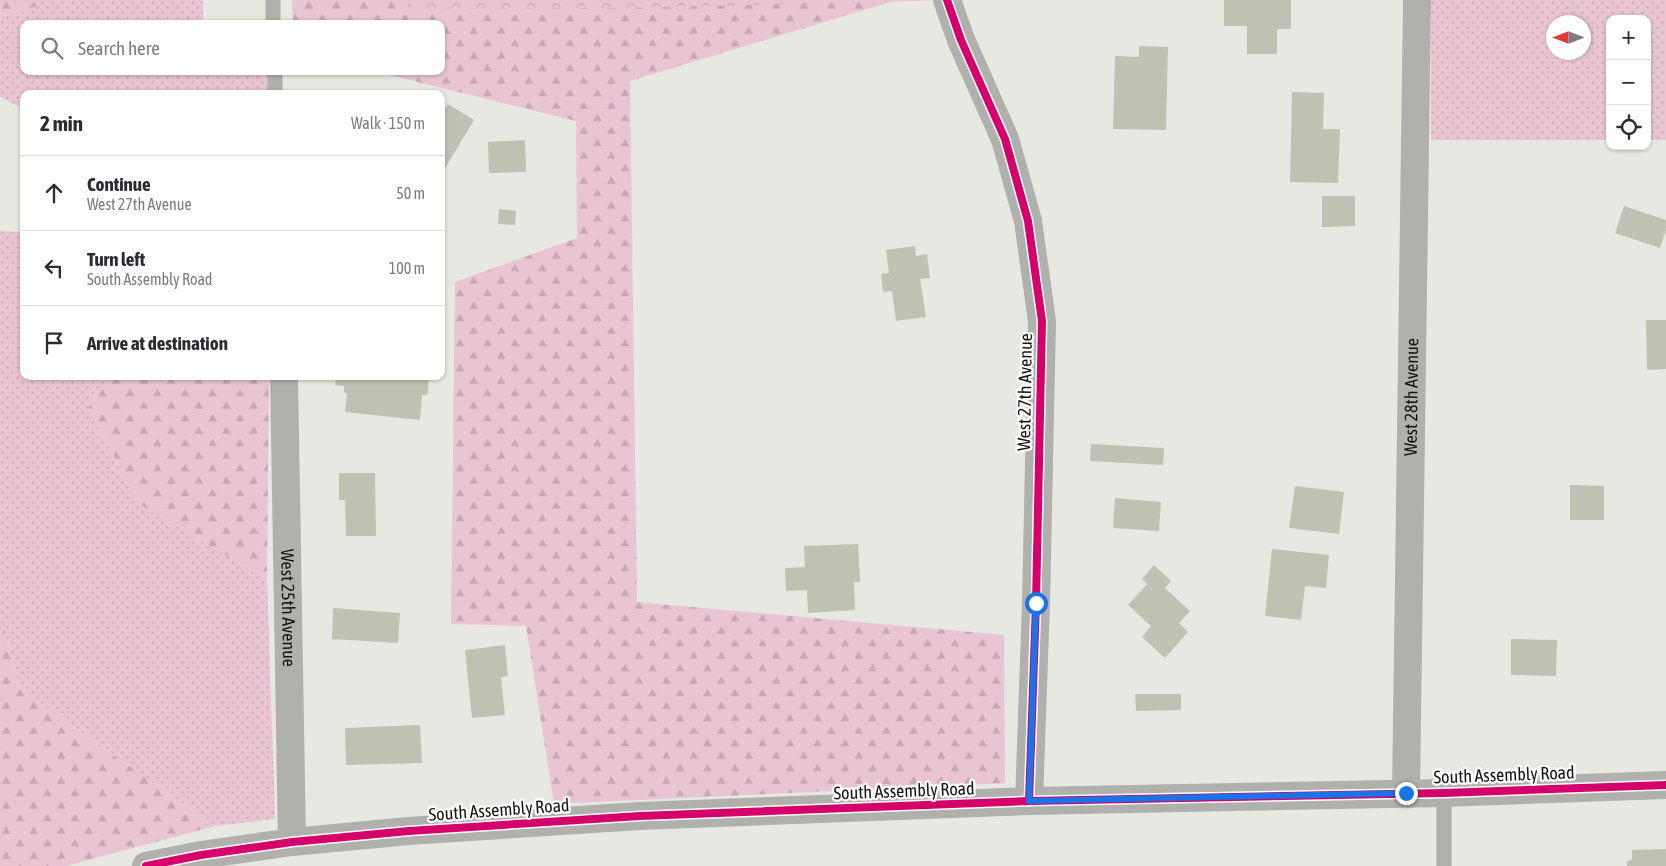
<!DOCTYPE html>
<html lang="en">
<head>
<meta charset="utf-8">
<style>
  body { margin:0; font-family:"Asap Condensed",sans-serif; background:#f2f2f3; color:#2b2b33 }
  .controls { position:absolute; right:15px; top:15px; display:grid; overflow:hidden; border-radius:10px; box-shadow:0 1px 4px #0004 }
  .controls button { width:45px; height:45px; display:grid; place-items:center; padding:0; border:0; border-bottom:1px solid #e1e1e2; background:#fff; color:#2b2b33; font:25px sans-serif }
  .compass { position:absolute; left:1546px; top:15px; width:45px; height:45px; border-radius:50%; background:#fff; box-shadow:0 1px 4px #0004; rotate:270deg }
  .stop { position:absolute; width:15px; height:15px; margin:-11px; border:4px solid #1a73e8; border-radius:50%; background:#fff }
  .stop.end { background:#1a73e8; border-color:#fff; box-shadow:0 1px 5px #0008 }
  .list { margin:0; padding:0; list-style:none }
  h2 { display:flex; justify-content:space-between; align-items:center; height:65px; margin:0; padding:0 20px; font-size:21px }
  h2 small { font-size:16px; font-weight:400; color:#7c7c81 }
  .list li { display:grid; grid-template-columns:32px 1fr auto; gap:15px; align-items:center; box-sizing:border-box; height:75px; padding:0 20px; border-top:1px solid #e1e1e2 }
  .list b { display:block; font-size:19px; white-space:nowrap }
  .list p { margin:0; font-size:16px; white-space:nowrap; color:#7c7c81 }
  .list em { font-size:16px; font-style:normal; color:#7c7c81 }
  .icon { flex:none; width:28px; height:28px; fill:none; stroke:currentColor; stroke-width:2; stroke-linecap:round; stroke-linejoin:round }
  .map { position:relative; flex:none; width:1666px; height:866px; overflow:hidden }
  .search { position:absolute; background:#fff; box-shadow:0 1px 4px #0004; left:20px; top:20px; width:425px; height:55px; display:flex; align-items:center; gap:12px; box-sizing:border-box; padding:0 18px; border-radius:10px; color:#7c7c81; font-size:19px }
  .panel { position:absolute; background:#fff; box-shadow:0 1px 4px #0004; left:20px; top:90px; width:425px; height:290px; border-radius:10px }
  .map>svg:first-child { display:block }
</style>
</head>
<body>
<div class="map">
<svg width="1666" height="866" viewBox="0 0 1666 866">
  <defs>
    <pattern id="grass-dots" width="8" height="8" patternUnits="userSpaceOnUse" patternTransform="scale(1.25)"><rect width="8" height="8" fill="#e9c4d2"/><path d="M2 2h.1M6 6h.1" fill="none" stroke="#c7a8b3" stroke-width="1.8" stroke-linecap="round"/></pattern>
    <pattern id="forest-firs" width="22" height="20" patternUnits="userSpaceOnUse" patternTransform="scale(1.25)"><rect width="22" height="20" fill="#e9c4d2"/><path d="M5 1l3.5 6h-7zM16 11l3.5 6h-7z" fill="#c7a8b3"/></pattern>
    <pattern id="park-crowns" width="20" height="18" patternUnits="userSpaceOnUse" patternTransform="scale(1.25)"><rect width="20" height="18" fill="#e9c4d2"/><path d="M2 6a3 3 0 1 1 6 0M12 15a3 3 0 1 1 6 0" fill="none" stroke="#c7a8b3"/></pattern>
  </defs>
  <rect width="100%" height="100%" fill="#e7e8e2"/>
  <g fill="url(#grass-dots)" fill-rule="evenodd">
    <path d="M40,0H203V24H24V71H268V94H24V109L0,97V17L38,6Z"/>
    <path d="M1431,0H1666V140H1647V19H1610V140H1431ZM1584,22V52H1554V22Z"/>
    <path d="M0,231L24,232V376H111L89,407L137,503L267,579L275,819L215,826L21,690L0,615Z"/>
  </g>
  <g fill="url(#forest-firs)">
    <path d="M0,0H40L38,6L0,17Z"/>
    <path d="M292,0H897L630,81L637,602L1004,635L1005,783L554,804L526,626L451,624L455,282L577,238L576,121L373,71H441V24H293Z"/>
    <path d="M111,376H269L267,579L137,503L89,407Z"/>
    <path d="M0,615L21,690L215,826L66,866H0Z"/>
  </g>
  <path fill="url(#park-crowns)" d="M408,0H947L626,8L408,9Z"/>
  <g fill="#bfc2b2">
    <path d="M1224,0H1291V29H1277V54H1247V26H1224Z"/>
    <path d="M1139,46L1168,47L1166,130L1113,129L1115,56L1139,57Z"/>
    <path d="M1292,92L1324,93L1323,129H1340L1338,183L1290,182Z"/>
    <path d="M448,104L474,120L441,175V115Z"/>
    <path d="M525,140L526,172L489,173L488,142Z"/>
    <path d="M1322,196H1355V226L1322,227Z"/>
    <path d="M1624,206L1666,220V230L1660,248L1615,233Z"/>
    <path d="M499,209L516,211L515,225L498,224Z"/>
    <path d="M915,246L916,256L927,254L930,278L920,279L926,317L896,321L892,291L883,292L881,274L889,273L886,250Z"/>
    <path d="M1646,320H1666V369L1647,370Z"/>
    <path d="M337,376H429L428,393L426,395H422L420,420L345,412L347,394L344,392V386L335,385Z"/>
    <path d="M1091,444L1164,448L1163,465L1090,461Z"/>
    <path d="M339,473H375L376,536H346L345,500H339Z"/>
    <path d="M1570,485L1604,486V520H1570Z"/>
    <path d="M1295,486L1344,492L1339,534L1289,528Z"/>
    <path d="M1115,498L1161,502L1159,531L1113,528Z"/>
    <path d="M858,544L860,582H854L855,610L808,613L807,590L786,591L785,568L805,567L804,546Z"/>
    <path d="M1272,549L1329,555L1326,588L1305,586L1301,620L1265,616Z"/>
    <path d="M1154,565L1171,581L1165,588L1190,611L1179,623L1188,632L1165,658L1142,637L1151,626L1128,605L1147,584L1142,579Z"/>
    <path d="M333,608L400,613L398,643L332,639Z"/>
    <path d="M1511,639L1557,640L1556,676L1511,675Z"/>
    <path d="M505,645L508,676L501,677L505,715L472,718L465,650Z"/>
    <path d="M1135,694H1181V710L1136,711Z"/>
    <path d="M420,725L422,763L346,765L345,728Z"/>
    <path d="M1666,849V866H1627V861L1632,860V850Z"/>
  </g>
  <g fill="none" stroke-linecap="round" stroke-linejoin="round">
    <g stroke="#b0b0ad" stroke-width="15">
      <path d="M273,0V24"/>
      <path d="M275,71V94"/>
      <path d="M1444,793V866"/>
    </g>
    <g stroke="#b0b0ad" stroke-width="28">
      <path d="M947,0L961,40L1005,139L1028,221L1042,321L1036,603L1029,801"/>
      <path id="s1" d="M284,376L292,842"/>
      <path id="s2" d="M1406,793L1417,0"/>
    </g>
    <path stroke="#b0b0ad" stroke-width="28" d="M146,866L201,855L292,842L409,831L640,816L1029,801L1444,793L1666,785"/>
    <defs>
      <g id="cycleway">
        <path d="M947,0L961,40L1005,139L1028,221L1042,321L1036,603L1029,801"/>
        <path d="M146,866L201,855L292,842L409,831L640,816L1029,801L1444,793L1666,785"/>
      </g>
    </defs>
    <use href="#cycleway" stroke="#fff" stroke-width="11"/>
    <use href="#cycleway" stroke="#d6006c" stroke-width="8"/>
  </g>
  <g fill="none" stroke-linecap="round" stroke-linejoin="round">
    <path stroke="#1a73e8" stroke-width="6" d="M1036,603L1029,801L1406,793"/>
  </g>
  <g text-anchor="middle" stroke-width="4.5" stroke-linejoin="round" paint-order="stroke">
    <g font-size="18" fill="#151611" stroke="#fff">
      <text transform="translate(1025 392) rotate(-89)" y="6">West 27th Avenue</text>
      <text dy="6" stroke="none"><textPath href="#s2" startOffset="396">West 28th Avenue</textPath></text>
      <text dy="6" stroke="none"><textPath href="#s1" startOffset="232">West 25th Avenue</textPath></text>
      <text transform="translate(1504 775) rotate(-2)" y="6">South Assembly Road</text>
      <text transform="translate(904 791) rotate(-2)" y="6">South Assembly Road</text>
      <text transform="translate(499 810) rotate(-4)" y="6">South Assembly Road</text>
    </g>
  </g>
</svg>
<div class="controls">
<button>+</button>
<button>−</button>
<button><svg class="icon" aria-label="locate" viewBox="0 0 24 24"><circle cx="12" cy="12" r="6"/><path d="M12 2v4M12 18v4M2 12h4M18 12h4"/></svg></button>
</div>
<svg class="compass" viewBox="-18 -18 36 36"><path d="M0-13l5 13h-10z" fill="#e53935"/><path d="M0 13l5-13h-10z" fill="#7c7c81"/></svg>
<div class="stop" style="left:1036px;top:603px"></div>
<div class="stop end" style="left:1406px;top:793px"></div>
<div class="search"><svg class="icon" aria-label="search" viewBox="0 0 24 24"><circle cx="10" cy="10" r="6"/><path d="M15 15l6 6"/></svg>Search here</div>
<section class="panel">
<h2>2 min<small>Walk · 150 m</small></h2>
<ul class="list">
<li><svg class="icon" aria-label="ahead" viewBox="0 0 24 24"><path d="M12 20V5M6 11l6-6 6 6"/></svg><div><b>Continue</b><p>West 27th Avenue</p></div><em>50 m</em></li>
<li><svg class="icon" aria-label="left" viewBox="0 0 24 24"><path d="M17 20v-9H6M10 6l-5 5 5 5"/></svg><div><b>Turn left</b><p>South Assembly Road</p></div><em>100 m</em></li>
<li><svg class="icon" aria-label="arrive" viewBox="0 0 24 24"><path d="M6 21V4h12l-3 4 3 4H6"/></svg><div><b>Arrive at destination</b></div></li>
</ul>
</section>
</div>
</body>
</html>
